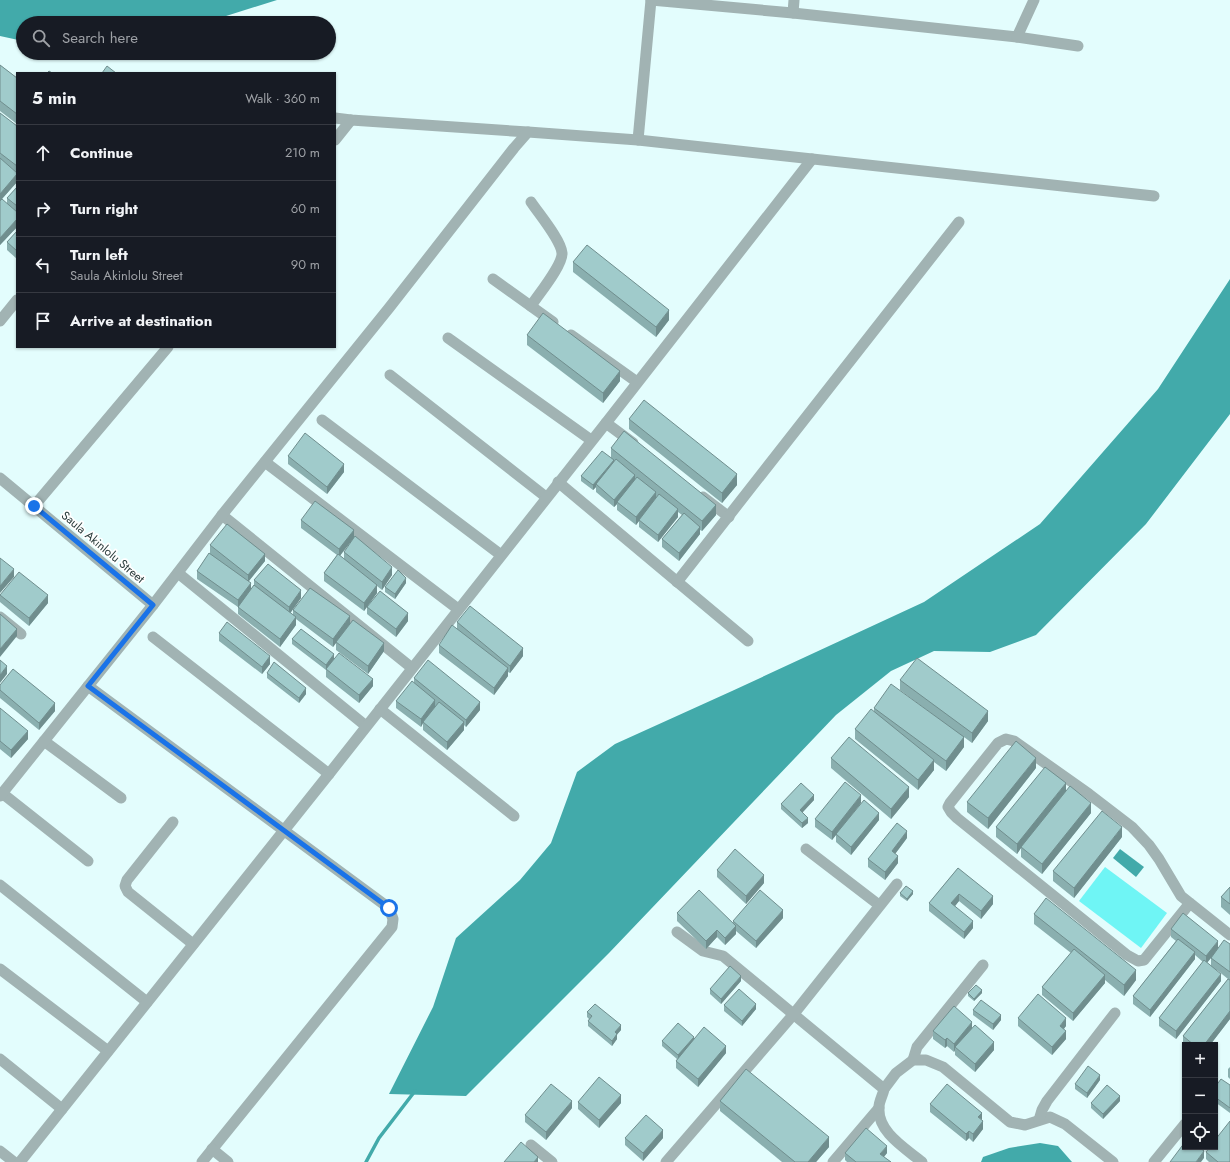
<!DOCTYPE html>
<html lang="en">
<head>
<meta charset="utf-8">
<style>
  body { margin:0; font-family:Jost,sans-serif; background:#242831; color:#f1f3f6 }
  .controls { position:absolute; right:12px; bottom:12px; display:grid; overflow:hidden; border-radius:0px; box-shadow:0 1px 3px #0004 }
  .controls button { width:36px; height:36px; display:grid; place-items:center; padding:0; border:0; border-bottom:1px solid #363941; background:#171b24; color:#f1f3f6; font:20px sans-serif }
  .stop { position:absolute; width:12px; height:12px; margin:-9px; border:3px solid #1a73e8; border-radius:50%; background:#fff }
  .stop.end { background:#1a73e8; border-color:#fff; box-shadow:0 1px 4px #0008 }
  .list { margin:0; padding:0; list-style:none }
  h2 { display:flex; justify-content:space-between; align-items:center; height:52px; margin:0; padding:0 16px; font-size:17px }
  h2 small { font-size:13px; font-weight:400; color:#9ea1a6 }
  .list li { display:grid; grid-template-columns:26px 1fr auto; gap:12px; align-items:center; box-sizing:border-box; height:56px; padding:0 16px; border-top:1px solid #363941 }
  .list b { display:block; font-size:15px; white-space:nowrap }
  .list p { margin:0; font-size:13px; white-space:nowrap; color:#9ea1a6 }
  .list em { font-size:13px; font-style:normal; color:#9ea1a6 }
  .icon { flex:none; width:22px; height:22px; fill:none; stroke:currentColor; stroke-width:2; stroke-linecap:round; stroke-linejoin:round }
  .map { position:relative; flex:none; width:1230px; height:1162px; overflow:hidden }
  .search { position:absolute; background:#171b24; box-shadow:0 1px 3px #0004; left:16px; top:16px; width:320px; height:44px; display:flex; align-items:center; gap:10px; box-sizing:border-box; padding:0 14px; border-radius:22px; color:#9ea1a6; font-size:15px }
  .panel { position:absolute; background:#171b24; box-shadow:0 1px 3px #0004; left:16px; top:72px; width:320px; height:276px; border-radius:0px }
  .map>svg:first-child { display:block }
</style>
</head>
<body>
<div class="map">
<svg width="1230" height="1162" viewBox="0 0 1230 1162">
  <rect width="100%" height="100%" fill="#e3fdfd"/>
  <path fill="#6ff5f5" d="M1105,867L1167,913L1141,948L1079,901Z"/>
  <g fill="#42aaaa">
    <path d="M0,0H277L204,23H23V41L0,36Z"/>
    <path d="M1230,279V414L1146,524L1036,635L990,652L934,651L891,671L836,715L609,953L466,1096L389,1094L433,1007L456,938L520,880L551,843L577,772L615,744L732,691L924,602L1040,524L1158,389Z"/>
    <path d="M1120,849L1144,867L1136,877L1113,858Z"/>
    <path d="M1040,1143L1058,1146L1072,1162H981L983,1157L1009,1148Z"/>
  </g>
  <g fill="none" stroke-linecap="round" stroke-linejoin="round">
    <path stroke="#42aaaa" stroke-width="3.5" d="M366,1162L379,1138L415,1091"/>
    <g stroke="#a1b3b3" stroke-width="11">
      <path d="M651,0L793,13L1017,37L1034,0"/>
      <path d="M793,13L794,0"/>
      <path d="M1017,37L1078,46"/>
      <path d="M335,118L351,120L528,132"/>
      <path d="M335,140L351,120"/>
      <path d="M638,140L651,0"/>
      <path d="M493,279L553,322"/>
      <path d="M531,306C538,295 563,265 562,253C561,240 539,214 531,202"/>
      <path d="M0,321L17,300"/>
      <path d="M571,335L637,382"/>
      <path d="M448,338L591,440"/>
      <path d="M390,375L546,497"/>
      <path d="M322,420L501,555"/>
      <path d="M606,423L633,443"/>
      <path d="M265,462L458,609"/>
      <path d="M0,478L153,605"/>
      <path d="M558,482L748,641"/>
      <path d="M703,497L729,517"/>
      <path d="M34,506L168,347"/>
      <path d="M222,515L412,668"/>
      <path d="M178,573L366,726"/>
      <path d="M677,582L959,222"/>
      <path d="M0,617L21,634"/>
      <path d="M153,637L329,774"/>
      <path d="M88,686L389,908L393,919L392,927L202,1162"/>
      <path d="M380,709L514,816"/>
      <path d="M44,741L121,798"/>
      <path d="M2,793L88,861"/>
      <path d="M0,796L153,605L222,515L389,308L514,148L528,132L638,140L1154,196"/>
      <path d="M173,822L127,880L125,886L128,892L193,944"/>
      <path d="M806,849L879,905"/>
      <path d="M0,885L147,1002"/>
      <path d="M1190,903L1144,960L1138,961L1127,955L957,818L951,812L948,807L950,803L998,743L1006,739L1014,741L1089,794L1132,827L1149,845L1159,859L1181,896L1230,935"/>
      <path d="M677,932L703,951L723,956L884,1089C883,1095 879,1101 879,1107C877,1132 905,1148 922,1162"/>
      <path d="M0,969L108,1051"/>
      <path d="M0,1059L62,1109"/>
      <path d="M913,1060L917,1047L983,965"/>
      <path d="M884,1089L896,1073L913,1060H926L943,1067L1010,1122L1025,1125L1050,1117L1065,1124L1113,1162"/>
      <path d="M1039,1120L1042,1110L1047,1101L1115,1013"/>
      <path d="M531,1145L552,1162"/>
      <path d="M212,1149L228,1162"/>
      <path d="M0,1151L14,1162"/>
      <path d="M20,1162L329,774L606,423L812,159"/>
      <path d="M666,1162L793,1015L897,884"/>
      <path d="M833,1162L879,1108"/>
      <path d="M1154,1162L1185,1124"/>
    </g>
  </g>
  <g fill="#8aafaf" fill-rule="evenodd">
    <path d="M0,65L17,78V124L0,111Z"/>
    <path d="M0,113L17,126V182L2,199L7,204V198L17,187V227L0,245Z"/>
    <path d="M17,231V259L7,250V242Z"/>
    <path d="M573,262L669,320L656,337L573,272Z"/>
    <path d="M527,335L620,381L603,403L527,345Z"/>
    <path d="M629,419L737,485L722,503L629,429Z"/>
    <path d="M611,448L716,515L702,531L700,530V534L679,561L662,547V539L682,515L678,512V517L658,542L639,527V521L636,525L617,510V504L614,507L596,492V487L593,490L581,481V476L611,458Z"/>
    <path d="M288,456L344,472L327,494L288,464Z"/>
    <path d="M301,520L354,530L340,556L344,559V552L392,575L382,590L377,586V593L364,611L324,581V573L337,555L301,528Z"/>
    <path d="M210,545L265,561L249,581L251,589L254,585V580L301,598L290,613L293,615V610L350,624L384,651L368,674L336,650V643L333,647L296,619V625L280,647L238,614V607L197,579V571L210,553Z"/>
    <path d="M406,583L395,599L385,592V587Z"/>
    <path d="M0,594L48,603L29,626L0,602Z"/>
    <path d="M367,607L408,621L396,637L367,614Z"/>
    <path d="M457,622L523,656L510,673L508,672V676L494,695L439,653V645L457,629Z"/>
    <path d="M219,633L270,664L262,674L219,641Z"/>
    <path d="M292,639L334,659L373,686L359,703L326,677V670L292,644Z"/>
    <path d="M267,673L306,694L299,703L267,678Z"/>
    <path d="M414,678L480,710L466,727L464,725V730L447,750L423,730V723L421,727L396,708V701L414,683Z"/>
    <path d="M900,680L988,721L972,743L964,737V747L946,771L934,762V770L918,790L855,739V729L874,711V708L948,726L900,690Z"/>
    <path d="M0,685L55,711L39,730L0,698Z"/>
    <path d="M0,708L28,739L11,758L0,749Z"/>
    <path d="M831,758L909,797L891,819L831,768Z"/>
    <path d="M1036,768L988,829L967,812V802Z"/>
    <path d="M1066,792L1091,813L1042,874L1021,857V848L1017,854L996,837V827Z"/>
    <path d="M814,800L802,813L808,823L802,828L781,809V804Z"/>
    <path d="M861,803L847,821L879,820L851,855L836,842V835L832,840L815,827V819Z"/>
    <path d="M1122,837L1074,898L1053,881V871Z"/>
    <path d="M907,838L895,854L898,863L885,880L868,867V859Z"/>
    <path d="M958,868L993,904L981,919L959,901L955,906L973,928L964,939L929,911V903Z"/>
    <path d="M717,870L764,883L746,904L717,877Z"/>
    <path d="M1230,887V915L1221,907V897Z"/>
    <path d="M900,893L913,894L907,901L900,896Z"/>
    <path d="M677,913L733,923V921L783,918L756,948L736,931V934L725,945L717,937L706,949L677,921Z"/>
    <path d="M1034,914L1136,980L1124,996L1105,980V983L1073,1021L1042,995V987L1071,953L1034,924Z"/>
    <path d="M1171,929L1218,948L1230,944V1019L1210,1045H1185L1183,1044V1036L1228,979L1217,970L1221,981L1176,1039L1159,1026V1018L1203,962L1195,955V959L1150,1017L1133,1004V996L1176,941L1171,937ZM1211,958V966L1207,963Z"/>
    <path d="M741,981L721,1004L710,994V989Z"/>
    <path d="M968,993H982L974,1001L968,996Z"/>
    <path d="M724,1005L756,1009L742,1026L724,1011Z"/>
    <path d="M973,1010L1001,1020L993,1030L973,1015Z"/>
    <path d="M587,1012L621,1030L617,1034V1039L612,1046L588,1026V1021L589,1019L587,1017Z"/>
    <path d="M1018,1018L1066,1026L1064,1029L1066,1039L1052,1055L1018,1026Z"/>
    <path d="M972,1028L994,1050L975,1072L955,1055V1050L954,1052L947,1046L945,1048L933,1039V1031Z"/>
    <path d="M694,1039L726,1053L698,1087L676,1068V1061L677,1059L662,1046V1041Z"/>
    <path d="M1230,1067V1079L1228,1077V1069Z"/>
    <path d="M1100,1080L1087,1098L1075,1089V1084Z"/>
    <path d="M1230,1085V1113L1215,1102V1087Z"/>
    <path d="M720,1101L829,1147L816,1162H782L720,1111Z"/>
    <path d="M1120,1101L1103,1119L1091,1108V1103Z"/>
    <path d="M578,1102L621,1103L599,1128L578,1109Z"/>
    <path d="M930,1104L982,1120L983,1129L973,1142L969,1138L966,1141L930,1112Z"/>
    <path d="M572,1108L546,1140L525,1122V1115Z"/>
    <path d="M625,1138H663L643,1161L625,1145Z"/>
    <path d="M1206,1152L1230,1162H1209L1206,1159Z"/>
    <path d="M845,1153H887L884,1157L891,1162H847L845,1160Z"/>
  </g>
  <g fill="#708e8e">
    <path d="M17,174V182L0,201V194Z"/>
    <path d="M17,219V227L0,245V238Z"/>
    <path d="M669,310V320L656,337V327Z"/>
    <path d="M620,371V381L603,403V393Z"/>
    <path d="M614,460V465L596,484V487L593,490V485Z"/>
    <path d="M344,464V472L327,494V487Z"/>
    <path d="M737,474V485L722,503V493Z"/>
    <path d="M635,475V482L617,502V504L614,507V500Z"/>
    <path d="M656,492V500L639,520V521L636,525V517Z"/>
    <path d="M716,505V515L702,531V521Z"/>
    <path d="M678,509V517L658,542V535Z"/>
    <path d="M700,527V534L679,561V553Z"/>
    <path d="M354,530V538L339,557V549Z"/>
    <path d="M265,554V561L248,582V575Z"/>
    <path d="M392,567V575L382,590V582Z"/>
    <path d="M14,569V577L0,593V586Z"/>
    <path d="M406,578V583L395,599V594Z"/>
    <path d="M251,583V590L238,608V600Z"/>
    <path d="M377,585V593L364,611V603Z"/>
    <path d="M301,590V598L289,615V607Z"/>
    <path d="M48,595V603L29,626V618Z"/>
    <path d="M408,613V621L396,637V629Z"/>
    <path d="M350,616V624L333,647V639Z"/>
    <path d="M296,617V625L280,647V639Z"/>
    <path d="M17,629V636L0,657V649Z"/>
    <path d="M384,643V651L368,674V666Z"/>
    <path d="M523,648V656L510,673V666Z"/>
    <path d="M334,654V659L326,670V665Z"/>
    <path d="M270,656V664L262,674V667Z"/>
    <path d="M7,666V674L0,683V675Z"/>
    <path d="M508,668V676L494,695V688Z"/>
    <path d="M373,679V686L359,703V695Z"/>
    <path d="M306,688V694L299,703V698Z"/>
    <path d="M435,700V707L423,722V723L421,727V719Z"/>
    <path d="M480,702V710L466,727V720Z"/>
    <path d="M55,703V711L39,730V723Z"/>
    <path d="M988,711V721L972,743V733Z"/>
    <path d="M464,722V730L447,750V742Z"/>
    <path d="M28,731V739L11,758V750Z"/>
    <path d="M964,737V747L946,771V761Z"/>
    <path d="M1036,758V768L988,829V818Z"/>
    <path d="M934,760V770L918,790V780Z"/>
    <path d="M1066,783V794L1021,847V848L1017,854V844Z"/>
    <path d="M909,787V797L891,819V809Z"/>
    <path d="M814,795V800L800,815V810Z"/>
    <path d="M861,795V803L832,840V832Z"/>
    <path d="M1091,803V813L1042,874V864Z"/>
    <path d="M879,813V820L851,855V847Z"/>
    <path d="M808,818V823L802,828V823Z"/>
    <path d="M1122,827V837L1074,898V888Z"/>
    <path d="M907,831V838L892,858V851Z"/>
    <path d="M898,856V863L885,880V872Z"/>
    <path d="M764,875V883L746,904V896Z"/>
    <path d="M913,891V894L907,901V899Z"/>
    <path d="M959,894V901L951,911V903Z"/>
    <path d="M993,896V904L981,919V911Z"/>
    <path d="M783,910V918L756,948V941Z"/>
    <path d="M973,921V928L964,939V932Z"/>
    <path d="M736,926V934L725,945V938Z"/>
    <path d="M717,930V937L706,949V941Z"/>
    <path d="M1218,941V949L1206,964V956Z"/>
    <path d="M1195,952V959L1150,1017V1010Z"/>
    <path d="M1136,970V980L1124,996V985Z"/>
    <path d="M1221,974V981L1176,1039V1031Z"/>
    <path d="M1105,975V983L1073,1021V1013Z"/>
    <path d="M741,976V981L721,1004V999Z"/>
    <path d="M982,990V993L974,1001V999Z"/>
    <path d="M756,1004V1009L742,1026V1021Z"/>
    <path d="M1230,1011V1019L1210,1045H1204Z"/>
    <path d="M1001,1015V1020L993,1030V1024Z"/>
    <path d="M1066,1018V1026L1060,1033V1026Z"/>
    <path d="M972,1022V1030L955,1047V1050L954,1052V1044Z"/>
    <path d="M621,1025V1030L615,1037V1032Z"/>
    <path d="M1066,1031V1039L1052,1055V1047Z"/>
    <path d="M617,1034V1039L612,1046V1041Z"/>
    <path d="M694,1037V1042L678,1060V1055Z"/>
    <path d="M947,1038V1046L945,1048V1040Z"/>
    <path d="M994,1042V1050L975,1072V1064Z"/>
    <path d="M726,1046V1053L698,1087V1079Z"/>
    <path d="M1100,1075V1080L1087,1098V1093Z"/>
    <path d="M621,1095V1103L599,1128V1120Z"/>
    <path d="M1120,1096V1101L1103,1119V1114Z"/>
    <path d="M572,1101V1108L546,1140V1132Z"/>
    <path d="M982,1113V1120L978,1117Z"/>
    <path d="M983,1121V1129L973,1142V1134Z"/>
    <path d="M663,1130V1138L643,1161V1153Z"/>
    <path d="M969,1131V1138L966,1141V1134Z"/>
    <path d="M829,1137V1147L816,1162H808Z"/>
    <path d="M887,1146V1153L880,1161V1154Z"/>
    <path d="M1204,1151V1158L1201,1162H1196Z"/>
    <path d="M538,1157V1162H534Z"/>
  </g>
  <g fill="#a0cbcb" stroke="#708e8e">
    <path d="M0,65L17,78V114L0,101Z"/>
    <path d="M107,66L116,73H102Z"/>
    <path d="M49,71L52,73H47Z"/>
    <path d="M0,113L17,126V166L0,153Z"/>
    <path d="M0,158L17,173V174L0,194Z"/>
    <path d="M17,187V206L7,198Z"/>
    <path d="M2,199L17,212V219L0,238V201Z"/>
    <path d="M17,231V251L7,242Z"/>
    <path d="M587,245L669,310L656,327L573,262Z"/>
    <path d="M543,313L620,371L603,393L527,335Z"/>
    <path d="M644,400L737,474L722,493L629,419Z"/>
    <path d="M624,431L716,505L702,521L611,448Z"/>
    <path d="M305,433L344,464L327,487L288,456Z"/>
    <path d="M602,451L614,460L593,485L581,476Z"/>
    <path d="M616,459L635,475L614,500L596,484Z"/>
    <path d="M637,477L656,492L636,517L617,502Z"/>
    <path d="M659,494L678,509L658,535L639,520Z"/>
    <path d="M315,501L354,530L339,549L301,520Z"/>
    <path d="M684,513L700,527L679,553L662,539Z"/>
    <path d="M227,524L265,554L248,575L210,545Z"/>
    <path d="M355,536L392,567L382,582L344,552Z"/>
    <path d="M209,553L251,583L238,600L197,571Z"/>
    <path d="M338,554L377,585L364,603L324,573Z"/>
    <path d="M0,558L14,569L0,586Z"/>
    <path d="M268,564L301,590L289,607L254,580Z"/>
    <path d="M398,570L406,578L395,594L385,587Z"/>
    <path d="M19,572L48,595L29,618L0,595Z"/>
    <path d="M254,585L296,617L280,639L238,607Z"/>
    <path d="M310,588L350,616L333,639L293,610Z"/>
    <path d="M380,591L408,613L396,629L367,607Z"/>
    <path d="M470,606L523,648L510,666L457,622Z"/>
    <path d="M0,614L17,629L0,649Z"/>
    <path d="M353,620L384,643L368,666L336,642Z"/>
    <path d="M227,622L270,656L262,667L219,633Z"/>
    <path d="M452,625L508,668L494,688L439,645Z"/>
    <path d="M301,629L334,654L326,665L292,639Z"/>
    <path d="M339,653L373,679L359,695L326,669Z"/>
    <path d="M917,658L988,711L972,733L900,680Z"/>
    <path d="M0,660L7,666L0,675Z"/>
    <path d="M428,660L480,702L466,720L414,678Z"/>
    <path d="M274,662L306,688L299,698L267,673Z"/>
    <path d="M13,669L55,703L39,723L0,690V685Z"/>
    <path d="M412,681L435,700L421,719L396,701Z"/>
    <path d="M891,684L964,737L946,761L874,708Z"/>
    <path d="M439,702L464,722L447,742L423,722Z"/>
    <path d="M0,708L28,731L11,750L0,741Z"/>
    <path d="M871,709L934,760L918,780L855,729Z"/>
    <path d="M849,737L909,787L891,809L831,758Z"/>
    <path d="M1016,741L1036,758L988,818L967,802Z"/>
    <path d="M1045,767L1066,783L1017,844L996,827Z"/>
    <path d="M845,782L861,795L832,832L815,819Z"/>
    <path d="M801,783L814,795L800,810L808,818L802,823L781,804Z"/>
    <path d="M1070,786L1091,803L1042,864L1021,847Z"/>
    <path d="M864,800L879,813L851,847L836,834Z"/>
    <path d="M1102,811L1122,827L1074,888L1053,871Z"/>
    <path d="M897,823L907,831L892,851L898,856L885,872L868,859Z"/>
    <path d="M735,849L764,875L746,896L717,870Z"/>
    <path d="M958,868L993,896L981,911L959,894L951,903L973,921L964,932L929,903Z"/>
    <path d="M906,886L913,891L907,899L900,893Z"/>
    <path d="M1230,887V904L1221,897Z"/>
    <path d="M699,890L736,926L725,938L717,930L706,941L677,913Z"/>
    <path d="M760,890L783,910L756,941L733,921Z"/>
    <path d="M1046,898L1136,970L1124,985L1034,914Z"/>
    <path d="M1183,913L1218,941L1206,956L1171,929Z"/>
    <path d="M1178,939L1195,952L1150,1010L1133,996Z"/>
    <path d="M1224,940L1230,944V972L1211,958Z"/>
    <path d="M1074,949L1105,975L1073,1013L1042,987Z"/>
    <path d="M1204,960L1221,974L1176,1031L1159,1018Z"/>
    <path d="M730,966L741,976L721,999L710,989Z"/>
    <path d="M1228,979L1230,980V1011L1204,1045H1194L1183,1036Z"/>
    <path d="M976,985L982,990L974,999L968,993Z"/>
    <path d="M739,989L756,1004L742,1021L724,1005Z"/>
    <path d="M1038,994L1066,1018L1060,1026L1066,1031L1052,1047L1018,1018Z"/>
    <path d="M981,1000L1001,1015L993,1024L973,1010Z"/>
    <path d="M595,1004L621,1025L615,1032L617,1034L612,1041L588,1021L592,1016L587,1012Z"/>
    <path d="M954,1006L972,1022L954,1044L947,1038L945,1040L933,1031Z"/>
    <path d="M678,1023L694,1037L678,1055L662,1041Z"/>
    <path d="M975,1025L994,1042L975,1064L955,1047Z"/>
    <path d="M704,1027L726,1046L698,1079L676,1061Z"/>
    <path d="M1088,1066L1100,1075L1087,1093L1075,1084Z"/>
    <path d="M746,1069L829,1137L808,1162H795L720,1101Z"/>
    <path d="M599,1077L621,1095L599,1120L578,1102Z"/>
    <path d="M1221,1079L1230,1085V1108L1215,1097V1087Z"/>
    <path d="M551,1084L572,1101L546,1132L525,1115Z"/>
    <path d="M947,1084L982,1113L978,1117L983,1121L973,1134L969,1131L966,1134L930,1104Z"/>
    <path d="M1107,1085L1120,1096L1103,1114L1091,1103Z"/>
    <path d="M646,1115L663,1130L643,1153L625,1138Z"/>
    <path d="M1230,1121V1162H1218L1206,1152L1210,1147H1215V1140Z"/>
    <path d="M866,1128L887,1146L880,1154L891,1162H856L845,1153Z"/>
    <path d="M521,1142L538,1157L534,1162H504Z"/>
    <path d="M1185,1142V1147H1199L1204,1151L1196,1162H1170Z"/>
  </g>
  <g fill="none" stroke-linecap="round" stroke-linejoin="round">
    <path stroke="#1a73e8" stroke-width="5" d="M34,506L153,605L88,686L389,908"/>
  </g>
  <g text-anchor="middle" stroke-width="3.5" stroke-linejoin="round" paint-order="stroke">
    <g font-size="12" fill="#293b3b" stroke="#fff">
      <text transform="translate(103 547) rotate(40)" y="4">Saula Akinlolu Street</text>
    </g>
  </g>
</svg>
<div class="controls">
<button>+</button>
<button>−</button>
<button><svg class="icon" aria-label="locate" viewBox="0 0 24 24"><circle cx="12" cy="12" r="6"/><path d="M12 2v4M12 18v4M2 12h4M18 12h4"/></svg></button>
</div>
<div class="stop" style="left:389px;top:908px"></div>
<div class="stop end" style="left:34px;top:506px"></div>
<div class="search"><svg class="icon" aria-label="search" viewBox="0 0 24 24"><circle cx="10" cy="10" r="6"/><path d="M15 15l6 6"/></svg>Search here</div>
<section class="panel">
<h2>5 min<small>Walk · 360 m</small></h2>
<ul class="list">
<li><svg class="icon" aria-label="ahead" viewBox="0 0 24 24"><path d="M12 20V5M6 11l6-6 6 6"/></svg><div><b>Continue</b></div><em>210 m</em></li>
<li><svg class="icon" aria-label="right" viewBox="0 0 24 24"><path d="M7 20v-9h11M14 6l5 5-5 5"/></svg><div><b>Turn right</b></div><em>60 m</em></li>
<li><svg class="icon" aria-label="left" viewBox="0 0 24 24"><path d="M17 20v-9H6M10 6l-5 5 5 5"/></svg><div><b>Turn left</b><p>Saula Akinlolu Street</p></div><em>90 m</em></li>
<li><svg class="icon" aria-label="arrive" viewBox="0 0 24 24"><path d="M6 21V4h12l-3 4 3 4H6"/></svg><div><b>Arrive at destination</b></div></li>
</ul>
</section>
</div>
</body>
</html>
